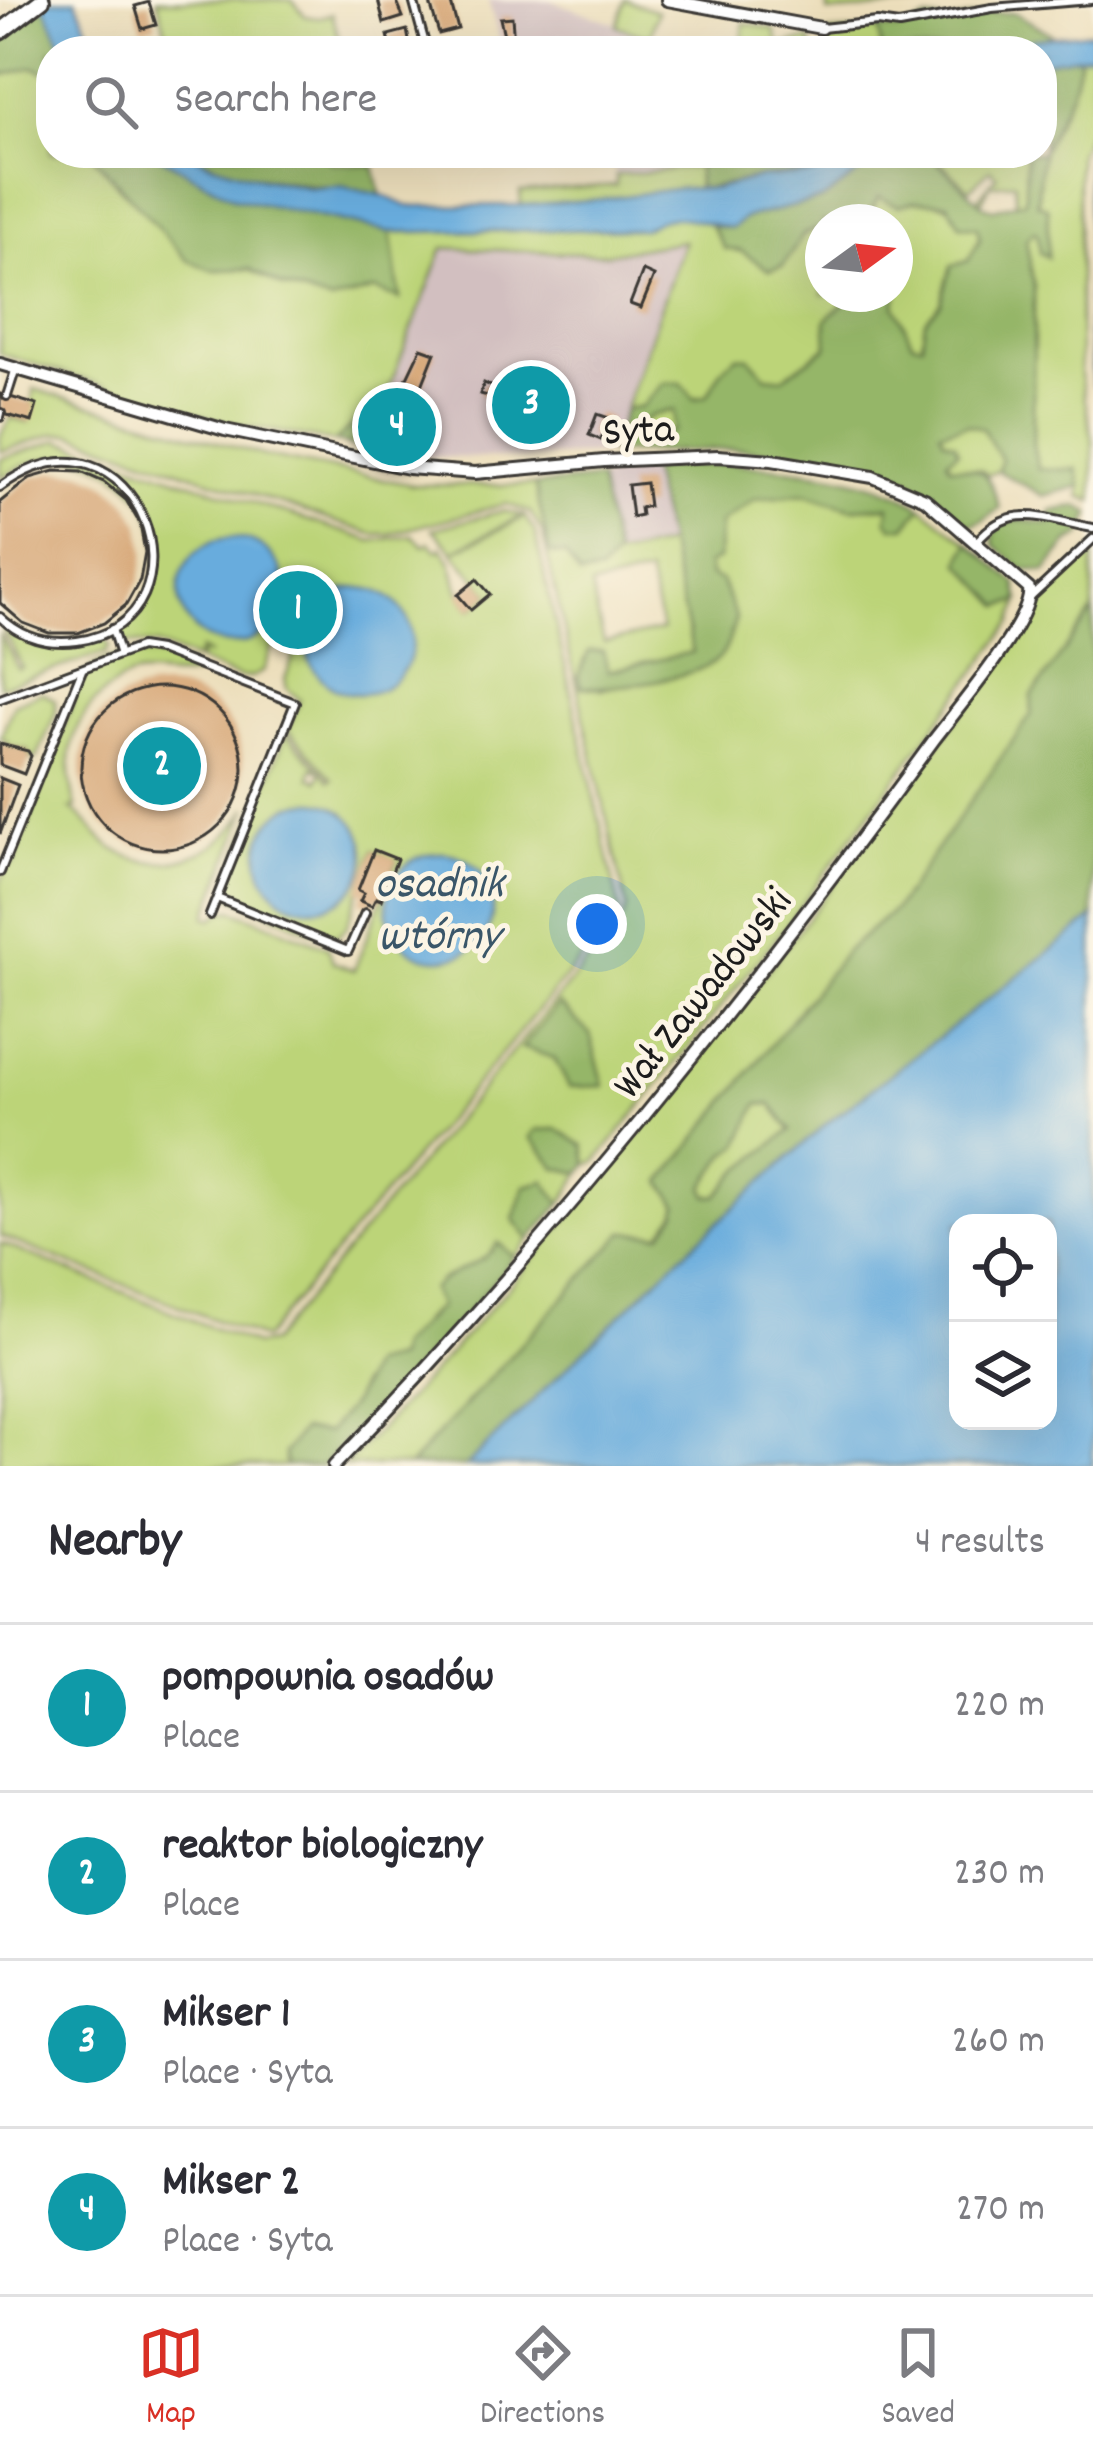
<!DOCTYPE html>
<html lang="en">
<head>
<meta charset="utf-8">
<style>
  body { margin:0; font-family:Dekko,sans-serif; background:#f7f7f7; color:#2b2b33 }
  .controls { position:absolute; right:36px; bottom:36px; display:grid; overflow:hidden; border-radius:24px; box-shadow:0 12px 48px #0002 }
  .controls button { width:108px; height:108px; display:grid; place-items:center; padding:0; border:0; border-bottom:3px solid #e1e1e2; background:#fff; color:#2b2b33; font:60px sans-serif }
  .compass { position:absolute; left:805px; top:204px; width:108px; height:108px; border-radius:50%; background:#fff; box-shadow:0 12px 48px #0002; rotate:75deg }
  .you { position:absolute; left:597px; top:924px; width:42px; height:42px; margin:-30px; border:9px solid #fff; border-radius:50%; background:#1a73e8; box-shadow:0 0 0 18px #1a73e833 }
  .badge { display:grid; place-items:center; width:78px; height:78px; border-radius:50%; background:#d93025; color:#fff; font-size:39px; font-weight:700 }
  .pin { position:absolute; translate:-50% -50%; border:6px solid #fff; box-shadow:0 3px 12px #0006 }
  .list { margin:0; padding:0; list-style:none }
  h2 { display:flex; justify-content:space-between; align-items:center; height:156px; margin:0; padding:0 48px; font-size:51px }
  h2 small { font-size:39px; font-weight:400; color:#7c7c81 }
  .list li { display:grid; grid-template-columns:78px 1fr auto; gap:36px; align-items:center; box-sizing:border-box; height:168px; padding:0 48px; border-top:3px solid #e1e1e2 }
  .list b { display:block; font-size:45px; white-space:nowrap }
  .list p { margin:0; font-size:39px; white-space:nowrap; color:#7c7c81 }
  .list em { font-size:39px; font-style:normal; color:#7c7c81 }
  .icon { flex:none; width:66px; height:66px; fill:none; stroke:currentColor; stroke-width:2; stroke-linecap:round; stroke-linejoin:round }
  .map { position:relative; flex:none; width:1093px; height:1466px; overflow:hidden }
  .search { position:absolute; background:#fff; box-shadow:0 12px 48px #0002; left:36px; right:36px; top:36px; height:132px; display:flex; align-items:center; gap:30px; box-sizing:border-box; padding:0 42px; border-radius:48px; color:#7c7c81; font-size:45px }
  .sheet { height:828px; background:#fff }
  nav { display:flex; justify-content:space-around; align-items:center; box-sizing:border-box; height:168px; border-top:3px solid #e1e1e2; background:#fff; font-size:33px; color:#7c7c81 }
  nav a { display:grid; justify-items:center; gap:6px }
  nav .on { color:#d93025 }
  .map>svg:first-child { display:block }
</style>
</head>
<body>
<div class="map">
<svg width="1093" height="1466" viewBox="0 0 1093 1466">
  <rect width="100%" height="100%" fill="#fcf5e5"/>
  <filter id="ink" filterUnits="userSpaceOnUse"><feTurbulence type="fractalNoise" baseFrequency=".00833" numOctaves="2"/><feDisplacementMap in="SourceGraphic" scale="24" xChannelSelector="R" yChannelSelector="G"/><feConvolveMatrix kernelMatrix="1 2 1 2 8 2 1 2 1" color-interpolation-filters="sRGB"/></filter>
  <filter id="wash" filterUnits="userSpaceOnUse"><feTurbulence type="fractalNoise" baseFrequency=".004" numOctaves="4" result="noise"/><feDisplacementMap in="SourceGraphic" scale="48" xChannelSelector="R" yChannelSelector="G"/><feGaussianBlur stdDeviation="2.7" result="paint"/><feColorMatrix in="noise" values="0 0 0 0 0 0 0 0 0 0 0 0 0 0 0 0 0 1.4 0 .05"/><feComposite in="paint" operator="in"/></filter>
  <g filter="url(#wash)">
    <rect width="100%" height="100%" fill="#ecdebb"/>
    <g fill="#d2bfc0">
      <path d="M488,0H550L663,41L667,51H503Z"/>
      <path d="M612,153H707L712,165L616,175Z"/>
      <path d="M685,241L608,453L524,459L396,456L368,450L442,248L606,254Z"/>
      <path d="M650,468L668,544L615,556L599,479L612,476L616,469Z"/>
    </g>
    <g fill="#bcd478" stroke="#6c784a" stroke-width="3" fill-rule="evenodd">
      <path d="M157,0H292L305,16L317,18L332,14L343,51H171Z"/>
      <path d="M625,0L658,11L650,37L617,26Z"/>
      <path d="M828,0H978V1L828,13Z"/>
      <path d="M744,23L774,29L779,45L810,40L812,51H741Z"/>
      <path d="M878,29L882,51H832L824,43L821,33Z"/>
      <path d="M1093,54V124L1078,154L1080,375L1093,441V501L1080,496L1081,486L1038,469L1033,445L1034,287L1026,240L1033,231L1038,235L1039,159L1072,90L1080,55Z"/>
      <path d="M33,67L51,74V153H91L121,189L211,270L249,269L281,286L330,302L374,290L399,298L391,232L515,231L696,211L769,270L783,266L804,234L823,227V294H860L843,302L827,346L783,378L766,377L749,357L721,371L707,396L625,409L684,241L606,254L443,248L389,389L335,442L228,423L0,354V76Z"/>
      <path d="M853,153H858L808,185L600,200L541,220L521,205L520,192L616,185V175L698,167V188L716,189L846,159Z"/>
      <path d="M958,153H1026L1025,201L1016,203L1015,182L990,185L981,203L979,197L997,176L990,169L969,189L937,159Z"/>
      <path d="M877,197C902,197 977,200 979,235C979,244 972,254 968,261L951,267L941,303L925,321L922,345L912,343L895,305L903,267H895V222H836L867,220Z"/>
      <path d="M34,389L266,456L413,485H535L550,553L565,555L599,573L615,556L668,544L693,653L607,671L601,689L698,670L721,656L736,618L710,576L708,563L718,558L720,523L755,499L806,494L851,508L891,506L906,526L922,507L969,543L960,562L1001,606L1020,601L1012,623L785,927L597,1161L587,1165L584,1146L557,1168L581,1173L561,1204L545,1181L514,1219L530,1240L515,1257L498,1243L490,1257L439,1281V1307L425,1318L396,1360L360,1384L354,1402L328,1432L284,1453L286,1466H0V1243L255,1345L270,1343L623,919L627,908L542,532L530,512L506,504L389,534H372L71,434H55L0,452V436L11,418L28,422ZM648,574L662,630L604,643L591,587Z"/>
      <path d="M675,410L674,431L635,438L612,448L618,430L628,432L653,415Z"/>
      <path d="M968,424L982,428L1002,459L998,471L988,475L981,470L950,466L940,431Z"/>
      <path d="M59,440L372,541L412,535L424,546L429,542L437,551L441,547C461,570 449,585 471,610L490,594L453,552L525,517L535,532L620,912L263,1339L0,1236V883L6,868L14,863L83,674C115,645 154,652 190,666L193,675C176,679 155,672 136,675C124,677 113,686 103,694C67,725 64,764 76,807L71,809C84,815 95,837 111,847C160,880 221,856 248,807L206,917L213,919L222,911L233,910L328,947L333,962L354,970L397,860L374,850L346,928L337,936H323L232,898L228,881L286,734L321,771L313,768L310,777L318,780L322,772L330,781L333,779L288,730L300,700L287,689L285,679L318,594L294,585L264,670C244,688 220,669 198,661L201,653L210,655L200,650L196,660L157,645L124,643L120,631C133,614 149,599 155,577C173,516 122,457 61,457C38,457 19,467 0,478V459Z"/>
      <path d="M503,511L523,515L453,551L433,529Z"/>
      <path d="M1093,549V610L1032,696V715L895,909L846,951L663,1182L678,1205L677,1213L660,1234L624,1233L409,1466H344C607,1195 832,890 1055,585Z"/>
      <path d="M1,624C34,644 65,653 103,638L110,646L105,653L0,687V633L18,669L22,667Z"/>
      <path d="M42,692L55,700L56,712L37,758L31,759L29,750L6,745L7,741L0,738L14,704Z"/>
      <path d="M757,1104H771L791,1131L739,1171L717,1196H708L703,1188L726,1154L739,1146Z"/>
    </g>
    <g fill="#95b668" stroke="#586942" stroke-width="3" fill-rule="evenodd">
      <path d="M45,6L65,51H51V74L33,67L0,76V40Z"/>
      <path d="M989,13H1015L1053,35L998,51H882L878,29H904L928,19L946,22Z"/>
      <path d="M1080,55L1072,90L1042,152L1046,61Z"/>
      <path d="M91,153H153L234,198L391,232L400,299L374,290L330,302L281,286L250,269L211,270L186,259Z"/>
      <path d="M191,153H321L330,162L374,166L381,196C318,181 250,186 191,153Z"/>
      <path d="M773,153H853C824,177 799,172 764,177C741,180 722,189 698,188V167Z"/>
      <path d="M886,153H939L938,163L984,206L993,209L1025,201L1026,153H1042L1037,203L1048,208V257L1040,253L1038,235L1034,231L1026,240L1034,287L1033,445L1038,469H1077L1081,486L1044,496L998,471L1001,459L982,428L968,424L940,431L944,439L955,443L958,451L947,460L950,466C989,470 987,472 1000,508L982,521L969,525L932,493L900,475L839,461L743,449L608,453L635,438L674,431V410L653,415L627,432L618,430L625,409L641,407L664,383H681L694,399L707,396L721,371L737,356L749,357L766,376L783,378L827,347L826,320C848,296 863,294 895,294V267H904L895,305L912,342L922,344L925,321L941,303L951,266L968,261L980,239L977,227L960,225L948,203L913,201L899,206L878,197L867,220L823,222V227L804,234L783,266L769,270L741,251L725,249L711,226L732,228L745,218L823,199Z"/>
      <path d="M389,389L368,450L335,442Z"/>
      <path d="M728,463C791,469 868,472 922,507L906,526L892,527L887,519L890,506L851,508L806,494L755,499L720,523L718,559L708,564L710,576L721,581L736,618C732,629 729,646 722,655C703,678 610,690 581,687L578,676L589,651H603L608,671L693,652L650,468Z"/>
      <path d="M599,479L615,556L599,573L580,576L565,555L550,554L535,485Z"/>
      <path d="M1078,506L1091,513L1081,536L1069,542L1046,572L1022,569L994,545L993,535L1002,523L1019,520L1051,523V511Z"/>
      <path d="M969,543L1016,583L1020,601L1001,606L960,562Z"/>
      <path d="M1093,610V918L825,1125L679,1258L466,1466H409L624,1232L661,1234L677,1213L678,1205L662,1182L846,951L895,909L1031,715L1032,696ZM758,1104H771L791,1130L739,1171L717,1196H708L704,1187L726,1154L739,1146Z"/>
      <path d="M559,1004L590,1034L604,1086L569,1087L554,1058L522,1048Z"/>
      <path d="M557,1129L584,1146L587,1165L581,1173L557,1168L530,1137L536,1130Z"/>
      <path d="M545,1181L561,1204L530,1240L514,1220L525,1186Z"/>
      <path d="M498,1243L515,1257L462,1319L322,1466H286L284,1453L302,1430L328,1432L353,1402L371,1365L396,1359L398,1347L439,1307L431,1290C450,1268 482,1268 498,1243Z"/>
    </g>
    <g fill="#67acdd" stroke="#42647c" stroke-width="3" fill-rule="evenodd">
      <path d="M42,0H76L98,51H65Z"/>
      <path d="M1093,32V54L1042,62V51H998L1031,39Z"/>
      <path d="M1093,132V387L1089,336L1088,143Z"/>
      <path d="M153,153H191L207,162L261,178L311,188L341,186L385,196L407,206L521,205L603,199L679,188L716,189L762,177L810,175L830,170L853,153H886L823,199L745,218L732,228C702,225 672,206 644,229L391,232L234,198Z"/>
      <circle cx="232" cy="591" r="53"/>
      <circle cx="359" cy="641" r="53"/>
      <circle cx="312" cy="855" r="53"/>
      <circle cx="440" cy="906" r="53"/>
      <path d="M1093,918V1466H466L679,1258L825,1125ZM958,1223H1048V1421H958Z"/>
    </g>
    <g id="blocks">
      <g fill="#d6a574">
        <path d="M378,0H396L403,17L384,23Z"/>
        <path d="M429,0H450L458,29L439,34Z"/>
        <path d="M149,2L156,25L142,29L135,6Z"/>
        <path d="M512,17L514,43L506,44L500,18Z"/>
        <path d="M407,30L411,51H392L388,35Z"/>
        <path d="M643,271L654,276L641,308L630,304Z"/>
        <path d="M421,348L435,353L415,403L404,399L407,392L401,390Z"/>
        <path d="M484,383L513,396L511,402L480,394Z"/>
        <path d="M0,394L37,405L32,422L0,413Z"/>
        <path d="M597,414L609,418L601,440L589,435Z"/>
        <path d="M389,418L409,425L405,437L385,430Z"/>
        <path d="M55,471L81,472L104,482L126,500L140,524L145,552L140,580L126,605L104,623L78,633H49L23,623L0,603V502L30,478Z"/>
        <path d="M646,483L649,506L640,508L641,515L632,517L628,485Z"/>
        <path d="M477,579L490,594L471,610L458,595Z"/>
        <path d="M294,585L318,594L302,635L296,633L293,641L281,636L284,627L278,625Z"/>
        <circle cx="162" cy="768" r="81"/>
        <path d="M0,744L28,751L31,756L24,774L0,765Z"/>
        <path d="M0,778L18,785L0,834Z"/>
        <path d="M374,850L397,859L381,900L376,898L372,906L360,901L364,893L358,890Z"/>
      </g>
    </g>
  </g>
  <g filter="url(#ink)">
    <use href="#blocks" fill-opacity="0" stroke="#3b3934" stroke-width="3"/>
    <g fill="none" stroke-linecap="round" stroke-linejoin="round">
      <defs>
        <g id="service">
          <path d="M413,0L427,51"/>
          <path d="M822,28L877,22L899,25L992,8L1091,0"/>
          <path d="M7,396L15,371"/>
          <path d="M0,417L1,413"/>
          <path d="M0,487C138,386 219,621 77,641C48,645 21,637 0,617"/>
          <path d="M977,541C1011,500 1046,520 1093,528"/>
          <path d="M1031,597L1093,539"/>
          <path d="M112,629L119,652"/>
          <path d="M0,699L140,647L159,650L295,703L210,915"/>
          <path d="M0,872L82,670"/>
          <path d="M217,898L348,951L365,913"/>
        </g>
        <g id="minor">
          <path d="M667,0L821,28"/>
          <path d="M0,364L225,430L408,468L475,473L604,461L718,456L772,460L873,477L925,499L1029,589C1034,619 954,713 933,741C748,994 552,1241 334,1466"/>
        </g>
        <path id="tertiary" d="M0,32L42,0"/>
      </defs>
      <use href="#service" stroke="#3b3934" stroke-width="12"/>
      <use href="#minor" stroke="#3b3934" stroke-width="16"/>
      <use href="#tertiary" stroke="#3b3934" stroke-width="20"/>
      <use href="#service" stroke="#fff" stroke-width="6"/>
      <use href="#minor" stroke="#fff" stroke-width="10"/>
      <use href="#tertiary" stroke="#fff" stroke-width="14"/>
    </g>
  </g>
  <g text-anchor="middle" stroke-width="10" stroke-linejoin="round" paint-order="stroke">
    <g font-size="42" fill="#1c1c1c" stroke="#fcf5e5">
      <text transform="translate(638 427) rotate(-3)" y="15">Syta</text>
      <text transform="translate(700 991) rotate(-51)" y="15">Wał Zawadowski</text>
    </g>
    <g font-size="45" font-style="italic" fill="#3a5669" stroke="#fcf5e5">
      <text x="439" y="896">osadnik<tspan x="439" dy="52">wtórny</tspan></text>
    </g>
  </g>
</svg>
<div class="controls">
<button><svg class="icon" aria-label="locate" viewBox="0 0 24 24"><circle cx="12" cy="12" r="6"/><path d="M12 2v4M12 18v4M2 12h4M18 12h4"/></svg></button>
<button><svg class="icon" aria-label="layers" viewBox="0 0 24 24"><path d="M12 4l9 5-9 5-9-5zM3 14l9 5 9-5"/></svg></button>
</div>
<svg class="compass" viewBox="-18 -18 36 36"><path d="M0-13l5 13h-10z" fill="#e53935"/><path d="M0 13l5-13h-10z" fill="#7c7c81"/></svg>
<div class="you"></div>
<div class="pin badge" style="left:298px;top:610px;background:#0f9aa8">1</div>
<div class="pin badge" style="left:162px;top:766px;background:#0f9aa8">2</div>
<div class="pin badge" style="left:531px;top:405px;background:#0f9aa8">3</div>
<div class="pin badge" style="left:397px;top:427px;background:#0f9aa8">4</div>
<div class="search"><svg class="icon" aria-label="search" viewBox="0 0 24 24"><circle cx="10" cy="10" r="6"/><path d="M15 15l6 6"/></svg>Search here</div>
</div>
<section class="sheet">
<h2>Nearby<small>4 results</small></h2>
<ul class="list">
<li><span class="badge" style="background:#0f9aa8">1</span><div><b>pompownia osadów</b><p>Place</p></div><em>220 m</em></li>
<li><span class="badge" style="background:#0f9aa8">2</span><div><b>reaktor biologiczny</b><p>Place</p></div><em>230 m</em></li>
<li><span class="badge" style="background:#0f9aa8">3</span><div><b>Mikser 1</b><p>Place · Syta</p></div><em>260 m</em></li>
<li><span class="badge" style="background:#0f9aa8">4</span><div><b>Mikser 2</b><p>Place · Syta</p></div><em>270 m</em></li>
</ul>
</section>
<nav>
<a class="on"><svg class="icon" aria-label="map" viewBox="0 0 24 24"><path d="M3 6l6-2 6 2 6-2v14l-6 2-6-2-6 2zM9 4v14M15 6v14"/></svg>Map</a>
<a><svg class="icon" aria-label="directions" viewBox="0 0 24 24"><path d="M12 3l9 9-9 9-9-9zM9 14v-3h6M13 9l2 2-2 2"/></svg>Directions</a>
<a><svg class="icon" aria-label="saved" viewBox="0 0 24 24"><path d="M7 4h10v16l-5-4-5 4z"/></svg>Saved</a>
</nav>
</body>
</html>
